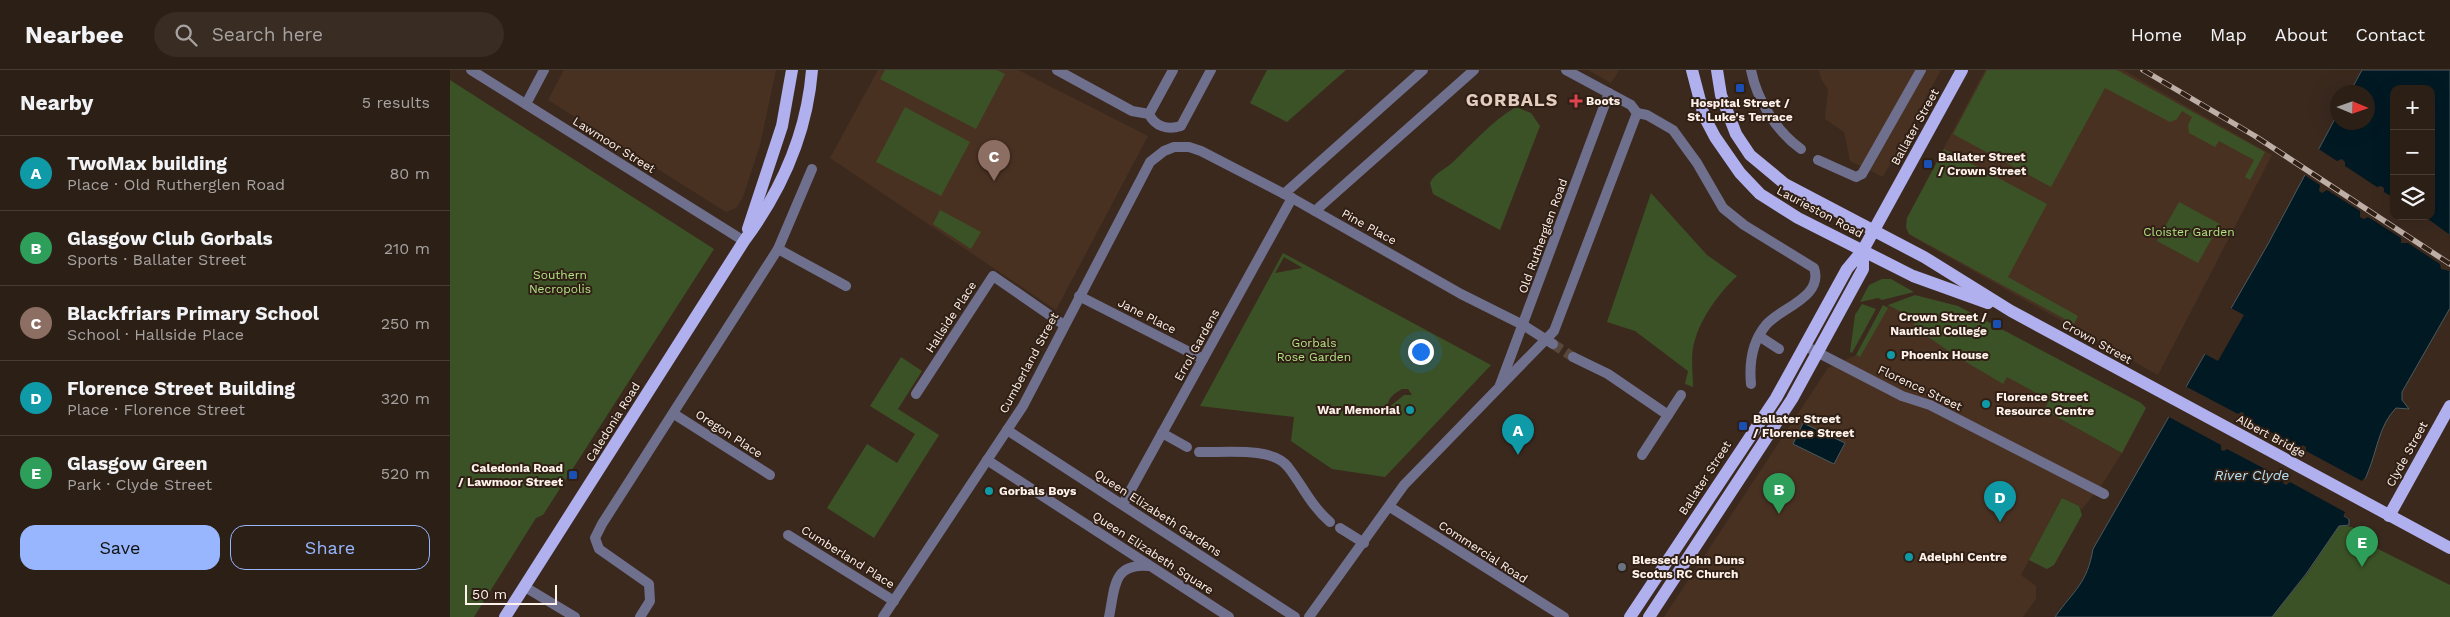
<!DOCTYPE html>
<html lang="en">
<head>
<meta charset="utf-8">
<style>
  body { margin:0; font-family:"Work Sans",sans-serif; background:#382c23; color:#f1f3f6 }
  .controls { position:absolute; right:15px; top:15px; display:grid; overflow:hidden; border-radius:10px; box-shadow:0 5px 20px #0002 }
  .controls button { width:45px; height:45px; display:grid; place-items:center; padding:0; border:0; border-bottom:1px solid #483d35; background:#2c1f16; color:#f1f3f6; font:25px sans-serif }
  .compass { position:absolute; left:1880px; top:15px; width:45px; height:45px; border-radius:50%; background:#2c1f16; box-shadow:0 5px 20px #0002; rotate:92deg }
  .scale { position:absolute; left:15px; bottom:12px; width:92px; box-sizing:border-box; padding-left:5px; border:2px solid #fff2eb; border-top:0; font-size:14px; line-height:18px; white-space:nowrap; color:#fff2eb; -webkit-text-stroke:4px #301f14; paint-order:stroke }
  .you { position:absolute; left:970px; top:281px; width:18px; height:18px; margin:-12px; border:4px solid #fff; border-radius:50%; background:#1a73e8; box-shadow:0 0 0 8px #1a73e833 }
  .badge { display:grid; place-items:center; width:32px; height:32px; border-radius:50%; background:#97b6fd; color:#fff; font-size:16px; font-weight:700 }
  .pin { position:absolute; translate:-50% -41px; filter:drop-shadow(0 1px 2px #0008) }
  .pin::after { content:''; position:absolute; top:26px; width:18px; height:15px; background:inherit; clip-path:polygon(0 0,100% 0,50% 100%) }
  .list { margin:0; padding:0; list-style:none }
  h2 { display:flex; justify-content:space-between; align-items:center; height:65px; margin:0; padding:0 20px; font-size:21px }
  h2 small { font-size:16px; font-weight:400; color:#a6a2a1 }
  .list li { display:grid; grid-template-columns:32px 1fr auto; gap:15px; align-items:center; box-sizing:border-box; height:75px; padding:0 20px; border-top:1px solid #483d35 }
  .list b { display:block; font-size:19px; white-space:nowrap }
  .list p { margin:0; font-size:16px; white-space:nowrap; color:#a6a2a1 }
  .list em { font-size:16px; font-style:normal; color:#a6a2a1 }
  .actions { display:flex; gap:10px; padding:15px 20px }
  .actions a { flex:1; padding:11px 0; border:1px solid #97b6fd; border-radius:15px; text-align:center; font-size:18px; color:#97b6fd }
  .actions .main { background:#97b6fd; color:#111 }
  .icon { flex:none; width:28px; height:28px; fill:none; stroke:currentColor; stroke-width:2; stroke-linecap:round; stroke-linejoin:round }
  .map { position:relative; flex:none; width:2000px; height:547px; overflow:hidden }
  header { display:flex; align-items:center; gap:30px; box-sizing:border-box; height:70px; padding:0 25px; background:#2c1f16; border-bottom:1px solid #483d35 }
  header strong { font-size:24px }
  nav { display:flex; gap:28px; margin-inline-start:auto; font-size:18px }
  .search { width:350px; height:45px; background:#382c23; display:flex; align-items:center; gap:12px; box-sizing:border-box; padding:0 18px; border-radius:28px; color:#a6a2a1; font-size:19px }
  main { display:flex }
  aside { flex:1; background:#2c1f16 }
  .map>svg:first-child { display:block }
</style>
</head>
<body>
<header>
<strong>Nearbee</strong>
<div class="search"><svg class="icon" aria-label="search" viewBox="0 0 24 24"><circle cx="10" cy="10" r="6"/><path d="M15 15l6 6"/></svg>Search here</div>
<nav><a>Home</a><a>Map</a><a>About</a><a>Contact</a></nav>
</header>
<main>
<aside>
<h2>Nearby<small>5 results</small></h2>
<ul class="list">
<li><span class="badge" style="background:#0f9aa8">A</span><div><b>TwoMax building</b><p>Place · Old Rutherglen Road</p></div><em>80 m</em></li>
<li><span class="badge" style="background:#2e9e5b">B</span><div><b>Glasgow Club Gorbals</b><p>Sports · Ballater Street</p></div><em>210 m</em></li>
<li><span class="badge" style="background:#8d6e63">C</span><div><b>Blackfriars Primary School</b><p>School · Hallside Place</p></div><em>250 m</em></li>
<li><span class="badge" style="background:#0f9aa8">D</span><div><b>Florence Street Building</b><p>Place · Florence Street</p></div><em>320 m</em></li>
<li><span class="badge" style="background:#2e9e5b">E</span><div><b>Glasgow Green</b><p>Park · Clyde Street</p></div><em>520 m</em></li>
</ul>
<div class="actions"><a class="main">Save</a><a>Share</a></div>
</aside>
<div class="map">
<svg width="2000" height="547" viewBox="0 0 2000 547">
  <rect width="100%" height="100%" fill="#3b291e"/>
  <g fill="#493122">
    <path d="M114,0H326L310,75L293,127L286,138L276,142L98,30Z"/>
    <path d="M428,0H568L698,66L606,240L380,88Z"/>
    <path d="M1138,0H1169L1161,13Z"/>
    <path d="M1369,0H1491L1433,107L1400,91L1394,62L1375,49L1378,19L1371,9Z"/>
    <path d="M1535,0H1673L1822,85L1708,305L1463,167L1457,161V148Z"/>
    <path d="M1438,235L1467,250L1552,313L1556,306L1599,330L1594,340L1672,383L1651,416L1631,440L1629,436L1612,428L1571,505L1586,516V529L1573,547H1214L1378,298L1406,285L1410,287Z"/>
  </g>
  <g fill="#3b5226" fill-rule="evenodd">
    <path d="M435,0H547L555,4L526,59L430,9Z"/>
    <path d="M817,0H896L837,52L800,33Z"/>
    <path d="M1537,0H1667L1815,82L1800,110L1795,107L1804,90L1769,71L1765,77L1739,63L1738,55L1742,47L1732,41L1727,49L1720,52L1655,18L1601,117L1503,64Z"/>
    <path d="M0,10L264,179L93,445L86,448L24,547H0Z"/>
    <path d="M455,37L520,72L491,126L426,92Z"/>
    <path d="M1066,37L1081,43L1090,56L1050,160L983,124L980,113C985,102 995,100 1003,92C1023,73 1042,51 1066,37Z"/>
    <path d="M1494,79L1597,134L1558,207L1628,246L1624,254L1459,164L1456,157L1457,148Z"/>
    <path d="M1201,123L1257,185L1287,206C1268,224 1248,251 1243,278C1241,290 1243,305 1243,317L1235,314L1238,301L1185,261L1157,252Z"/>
    <path d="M1729,132L1770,154L1748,193L1707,171Z"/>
    <path d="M490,140L531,162L521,179L483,154Z"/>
    <path d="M833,183L1041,295L935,407L882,399L841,371L844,347L750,336ZM834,187L851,197L852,198L825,203ZM952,319H958L962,325H954L938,338C936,329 945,323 952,319Z"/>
    <path d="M1432,209H1441L1464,222L1432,230L1428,228L1410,232L1419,215Z"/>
    <path d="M1465,225L1508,236L1691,333L1696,338L1672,383L1594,340L1599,330L1557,307L1553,314L1501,283L1463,256L1466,250L1438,235Z"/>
    <path d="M1412,234L1426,239L1402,283L1400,282L1405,245Z"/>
    <path d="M1433,235L1438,238L1410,287L1406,285Z"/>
    <path d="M451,287L472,301L448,339L489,365L424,468L377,438L417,374L447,393L465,364L420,336Z"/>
    <path d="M1612,428L1629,436L1632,445L1604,495L1597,499L1579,490Z"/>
    <path d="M1889,456C1905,454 1913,463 1922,476L2000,515V547H1822L1857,504Z"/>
  </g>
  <g fill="#001923" stroke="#4c5a5f" fill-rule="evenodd">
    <path d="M1912,0H2000V238L1952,322V330L1959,339L1946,338C1929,355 1927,381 1918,402C1913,416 1902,431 1894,446L1899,449V455L1889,456L1856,504L1822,547H1605C1624,520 1637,514 1643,479L1818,174L1887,45L1888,52H1918V22H1900ZM1944,19H1981V146H1944Z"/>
    <path d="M1353,353L1395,373L1384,394L1343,374Z"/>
  </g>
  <g fill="#3b291e">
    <path d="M1867,78L1887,91L1892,89L1895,92V96L1927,117L1931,116L1934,118V122L1944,128V146H1974L2000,165V201L1991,199L1990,194L1958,173H1951V168L1918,147L1914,149L1910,147V141L1877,120L1872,123L1869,121L1870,115L1853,104Z"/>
    <path d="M1779,237L1794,245L1768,291L1753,283Z"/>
    <path d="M1735,316L1788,344L1791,342L1794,343V348L1850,378L1853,375L1856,377V381L1912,411L1914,408L1916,409L1897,445L1901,447L1899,449L1894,446L1895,442L1840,412L1836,415L1833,413L1834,409L1777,379L1774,381L1771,380V375L1717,346Z"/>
  </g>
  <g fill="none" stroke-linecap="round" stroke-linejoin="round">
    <path stroke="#58473d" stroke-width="10" stroke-dasharray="10 5" stroke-linecap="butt" d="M1103,274L1123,287"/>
    <g stroke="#6f6f8e" stroke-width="10">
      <path d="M21,0L294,171"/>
      <path d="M607,0L682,41L699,44"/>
      <path d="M1116,0L1181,35L1187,43"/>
      <path d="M1301,0C1307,30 1326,61 1351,79"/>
      <path d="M76,34L94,0"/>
      <path d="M1187,43L1197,45L1223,60L1247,93L1273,138L1294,155L1364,198C1374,227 1330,238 1316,255C1302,272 1299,293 1301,314"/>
      <path d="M699,44C705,57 718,60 731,56L761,0"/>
      <path d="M699,44L723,0"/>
      <path d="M1368,90L1406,107L1412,104L1471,0"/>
      <path d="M834,124L973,0"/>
      <path d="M865,141L1024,0"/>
      <path d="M328,179L396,216"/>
      <path d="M629,226L753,289"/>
      <path d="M1309,266L1329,279"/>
      <path d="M1361,279L1452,326L1480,335L1654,424"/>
      <path d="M1123,287L1158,304L1218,345"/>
      <path d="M1050,315L1159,23"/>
      <path d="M466,324L543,206L614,255"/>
      <path d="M224,344L320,405"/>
      <path d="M557,360L845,547"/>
      <path d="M712,363L737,377"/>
      <path d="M749,382C772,383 823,376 838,397C853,416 861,436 880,452"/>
      <path d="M1192,385L1231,325"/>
      <path d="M537,390L779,547"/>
      <path d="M673,434L842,128"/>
      <path d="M940,437L1114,547"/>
      <path d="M890,458L914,473"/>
      <path d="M338,465L444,531"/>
      <path d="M75,517L125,547"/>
      <path d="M190,547L200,531L199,514L149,479L145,468L152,454L328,179L362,99"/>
      <path d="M433,547L573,336L700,92L714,81L724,77H739L751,81L842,128L1011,224L1073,255L1103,274"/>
      <path d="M659,547C665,519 662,493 698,496"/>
      <path d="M859,547L954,415L1104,261L1187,43"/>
    </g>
    <g stroke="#b0b0ef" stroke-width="12">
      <path d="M1242,0L1254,46L1265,67L1290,103L1310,124L1348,148L1463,206L1538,233"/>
      <path d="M1267,0L1271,25L1286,64L1300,85L1335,114L1474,187L1561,241L2000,478"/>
      <path d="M298,159L332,56L342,0"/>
      <path d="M1939,446L2000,336"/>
      <path d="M55,547L294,171C331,121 357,63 362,0"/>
      <path d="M1180,547L1326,328L1397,199L1413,180L1512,0"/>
      <path d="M1199,547L1342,329L1413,199V180"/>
    </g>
    <defs>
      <path id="rail" d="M1693,0L1805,66L2000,194"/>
    </defs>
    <use href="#rail" stroke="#bdaea6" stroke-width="5.5"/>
    <use href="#rail" stroke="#301f14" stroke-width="4" stroke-dasharray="11" stroke-linecap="butt"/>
  </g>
  <g fill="#1a4fb4" stroke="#301f14" stroke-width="2">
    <rect x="1285" y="13" width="10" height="10" rx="2.5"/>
    <rect x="1473" y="89" width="10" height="10" rx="2.5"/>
    <rect x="1542" y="249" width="10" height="10" rx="2.5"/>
    <rect x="1288" y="351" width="10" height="10" rx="2.5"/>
    <rect x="118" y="400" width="10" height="10" rx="2.5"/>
  </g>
  <path fill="#e0444e" stroke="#301f14" stroke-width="2" d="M1123.5 23.5h5v5h5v5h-5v5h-5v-5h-5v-5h5z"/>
  <g fill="#0f9aa8" stroke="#301f14" stroke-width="2">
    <circle cx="1441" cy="285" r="5"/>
    <circle cx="1536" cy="334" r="5"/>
    <circle cx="960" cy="340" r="5"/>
    <circle cx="539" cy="421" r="5"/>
    <circle cx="1459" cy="487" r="5"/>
  </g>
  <circle fill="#6b7280" stroke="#301f14" stroke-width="2" cx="1172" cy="497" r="5"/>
  <g text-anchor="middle" stroke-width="4" stroke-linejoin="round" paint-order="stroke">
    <g font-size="12" font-weight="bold" fill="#fff2eb" stroke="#301f14" text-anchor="start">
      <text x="1136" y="35">Boots</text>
      <text x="1290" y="37" text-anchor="middle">Hospital Street /<tspan x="1290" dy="14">St. Luke's Terrace</tspan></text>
      <text x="1488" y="91">Ballater Street<tspan x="1488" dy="14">/ Crown Street</tspan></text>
      <text x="1537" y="251" text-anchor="end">Crown Street /<tspan x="1537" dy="14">Nautical College</tspan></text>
      <text x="1451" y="289">Phoenix House</text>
      <text x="1546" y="331">Florence Street<tspan x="1546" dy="14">Resource Centre</tspan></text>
      <text x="950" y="344" text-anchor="end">War Memorial</text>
      <text x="1303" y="353">Ballater Street<tspan x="1303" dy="14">/ Florence Street</tspan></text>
      <text x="113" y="402" text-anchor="end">Caledonia Road<tspan x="113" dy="14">/ Lawmoor Street</tspan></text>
      <text x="549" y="425">Gorbals Boys</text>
      <text x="1469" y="491">Adelphi Centre</text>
      <text x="1182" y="494">Blessed John Duns<tspan x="1182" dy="14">Scotus RC Church</tspan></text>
    </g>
    <g font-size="12" fill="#fff2eb" stroke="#301f14">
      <text transform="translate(1465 57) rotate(-61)" y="4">Ballater Street</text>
      <text transform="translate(164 75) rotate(32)" y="4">Lawmoor Street</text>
      <text transform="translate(1370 142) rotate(28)" y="4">Laurieston Road</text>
      <text transform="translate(919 157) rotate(29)" y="4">Pine Place</text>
      <text transform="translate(1093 166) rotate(-70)" y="4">Old Rutherglen Road</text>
      <text transform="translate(697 246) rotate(27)" y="4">Jane Place</text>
      <text transform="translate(501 247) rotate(-57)" y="4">Hallside Place</text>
      <text transform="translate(1647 272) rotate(29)" y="4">Crown Street</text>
      <text transform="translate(747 275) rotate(-61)" y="4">Errol Gardens</text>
      <text transform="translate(579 293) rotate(-62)" y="4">Cumberland Street</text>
      <text transform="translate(1470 318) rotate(25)" y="4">Florence Street</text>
      <text transform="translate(163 352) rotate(-58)" y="4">Caledonia Road</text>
      <text transform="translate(279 364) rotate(33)" y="4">Oregon Place</text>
      <text transform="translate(1821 366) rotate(28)" y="4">Albert Bridge</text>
      <text transform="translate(1957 384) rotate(-61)" y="4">Clyde Street</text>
      <text transform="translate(1255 408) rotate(-57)" y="4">Ballater Street</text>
      <text transform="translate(708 443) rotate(33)" y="4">Queen Elizabeth Gardens</text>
      <text transform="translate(1033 482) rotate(33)" y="4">Commercial Road</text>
      <text transform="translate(703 483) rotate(33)" y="4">Queen Elizabeth Square</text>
      <text transform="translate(398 487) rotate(32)" y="4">Cumberland Place</text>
    </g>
    <g font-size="12" fill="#b1e485" stroke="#301f14">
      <text x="1739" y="166">Cloister Garden</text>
      <text x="110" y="209">Southern<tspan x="110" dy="14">Necropolis</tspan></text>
      <text x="864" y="277">Gorbals<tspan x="864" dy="14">Rose Garden</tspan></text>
    </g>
    <g font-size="14" font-style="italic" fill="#b3e0f4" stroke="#301f14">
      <text x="1802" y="410">River Clyde</text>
    </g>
    <g font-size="18" font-weight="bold" letter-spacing="1" fill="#e4cdbf" stroke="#301f14">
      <text x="1062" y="36">GORBALS</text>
    </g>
  </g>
</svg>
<div class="controls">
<button>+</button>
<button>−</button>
<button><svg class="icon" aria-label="layers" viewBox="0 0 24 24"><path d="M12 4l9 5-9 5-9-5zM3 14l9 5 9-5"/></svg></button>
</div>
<svg class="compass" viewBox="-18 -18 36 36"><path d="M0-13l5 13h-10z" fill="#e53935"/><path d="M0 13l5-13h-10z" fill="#a6a2a1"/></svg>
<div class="scale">50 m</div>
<div class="you"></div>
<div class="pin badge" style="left:1068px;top:385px;background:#0f9aa8">A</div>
<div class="pin badge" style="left:1329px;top:444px;background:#2e9e5b">B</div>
<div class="pin badge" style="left:544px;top:111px;background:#8d6e63">C</div>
<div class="pin badge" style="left:1550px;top:452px;background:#0f9aa8">D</div>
<div class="pin badge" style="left:1912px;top:497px;background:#2e9e5b">E</div>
</div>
</main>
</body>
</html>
